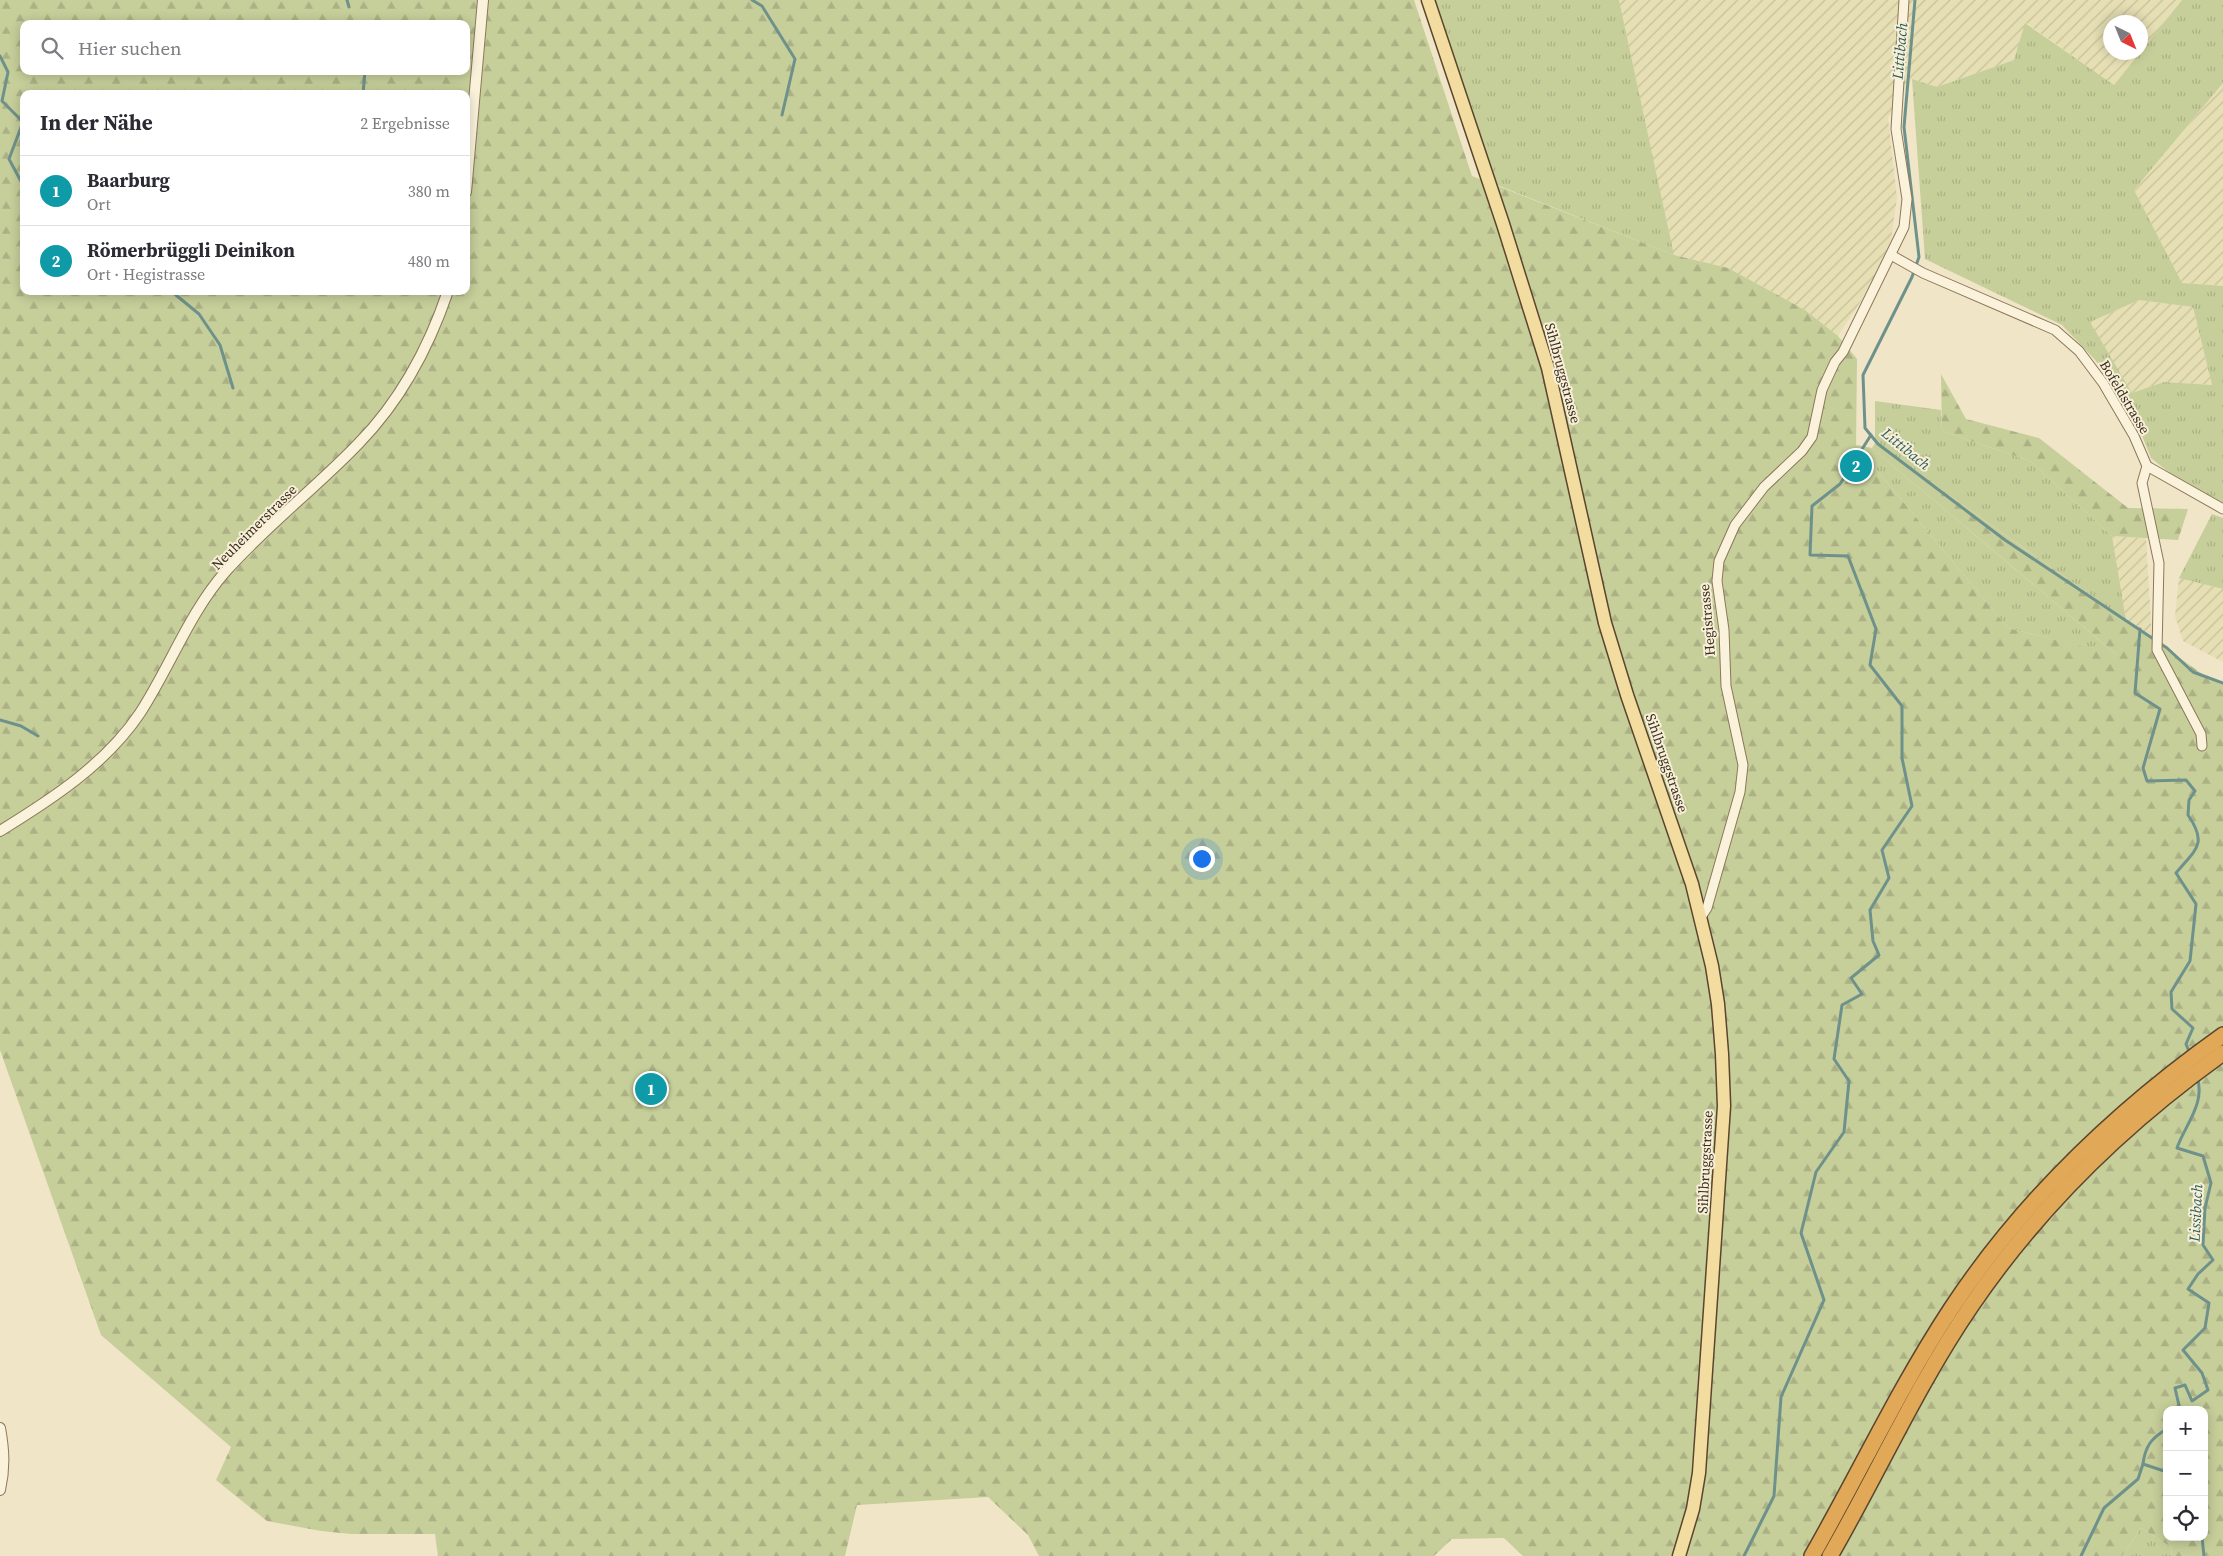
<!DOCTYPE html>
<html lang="de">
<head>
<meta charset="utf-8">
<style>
  body { margin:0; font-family:"Source Serif 4",serif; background:#f7f7f7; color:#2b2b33 }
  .controls { position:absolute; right:15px; bottom:15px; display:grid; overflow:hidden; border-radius:10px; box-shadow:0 2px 12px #0003 }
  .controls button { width:45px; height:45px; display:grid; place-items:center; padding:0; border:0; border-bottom:1px solid #e1e1e2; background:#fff; color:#2b2b33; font:25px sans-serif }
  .compass { position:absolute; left:2103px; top:15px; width:45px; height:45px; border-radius:50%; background:#fff; box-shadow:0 2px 12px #0003; rotate:137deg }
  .you { position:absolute; left:1201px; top:858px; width:18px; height:18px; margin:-12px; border:4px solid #fff; border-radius:50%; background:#1a73e8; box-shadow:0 0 0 8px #1a73e833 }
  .badge { display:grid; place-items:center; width:32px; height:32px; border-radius:50%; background:#9d2d2a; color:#fff; font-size:16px; font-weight:700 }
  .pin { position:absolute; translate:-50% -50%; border:2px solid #fff; box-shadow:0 1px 5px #0006 }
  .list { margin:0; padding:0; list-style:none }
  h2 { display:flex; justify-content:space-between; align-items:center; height:65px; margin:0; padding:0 20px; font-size:21px }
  h2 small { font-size:16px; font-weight:400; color:#7c7c81 }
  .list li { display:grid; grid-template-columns:32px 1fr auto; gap:15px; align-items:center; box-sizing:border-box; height:70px; padding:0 20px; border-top:1px solid #e1e1e2 }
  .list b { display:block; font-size:19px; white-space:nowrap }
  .list p { margin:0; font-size:16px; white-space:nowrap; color:#7c7c81 }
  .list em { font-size:16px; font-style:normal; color:#7c7c81 }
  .icon { flex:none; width:28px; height:28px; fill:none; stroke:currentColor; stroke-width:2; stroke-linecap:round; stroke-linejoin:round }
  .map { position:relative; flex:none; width:2223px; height:1556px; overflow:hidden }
  .search { position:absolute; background:#fff; box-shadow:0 2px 12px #0003; left:20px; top:20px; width:450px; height:55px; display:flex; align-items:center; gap:12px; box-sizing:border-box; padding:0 18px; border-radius:10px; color:#7c7c81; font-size:19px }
  .panel { position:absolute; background:#fff; box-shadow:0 2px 12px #0003; left:20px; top:90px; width:450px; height:205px; border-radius:10px }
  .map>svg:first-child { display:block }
</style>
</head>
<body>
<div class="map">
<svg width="2223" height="1556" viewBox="0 0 2223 1556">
  <defs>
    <pattern id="farmland-furrows" width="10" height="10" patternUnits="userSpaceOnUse" patternTransform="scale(1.25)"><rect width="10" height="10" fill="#e6dfb4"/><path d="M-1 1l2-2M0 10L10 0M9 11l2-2" fill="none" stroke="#c6c09a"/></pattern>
    <pattern id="grass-tufts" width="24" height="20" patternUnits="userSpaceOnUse" patternTransform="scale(1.25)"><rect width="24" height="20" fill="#c6ce9a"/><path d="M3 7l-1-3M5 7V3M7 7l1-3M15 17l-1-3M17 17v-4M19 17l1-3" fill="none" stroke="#abb184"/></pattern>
    <pattern id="forest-firs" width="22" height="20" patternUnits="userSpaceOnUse" patternTransform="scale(1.25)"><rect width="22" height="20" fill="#c6ce9a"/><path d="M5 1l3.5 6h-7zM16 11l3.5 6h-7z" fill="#abb184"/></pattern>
  </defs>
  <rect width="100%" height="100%" fill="#f0e5c7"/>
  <g fill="url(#farmland-furrows)">
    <path d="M1619,0H2182L2141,52L2140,22H2110V52L2140,53L2114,85L2026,23L2014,60L1937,87L1912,79L1888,118L1897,198L1888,260L1838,336L1805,310L1728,268L1674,255Z"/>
    <path d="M2223,83V286L2182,283L2134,190Z"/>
    <path d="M2139,300L2193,307L2212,385L2164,382L2132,393L2089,322Z"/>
    <path d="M2112,536L2146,538L2152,639L2126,620Z"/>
    <path d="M2179,578L2223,589V662L2183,641L2175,616Z"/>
  </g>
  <g fill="url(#grass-tufts)" fill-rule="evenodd">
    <path d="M1434,0H1619L1674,255L1497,185Z"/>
    <path d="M2182,0H2223V83L2134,190L2182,283L2223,286V506L2171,474L2151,458L2139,428L2116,390L2096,361L2062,325L1925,259L1912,79L1937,87L2014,60L2025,23L2114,85ZM2139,300L2193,307L2212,385L2164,382L2132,393L2090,322Z"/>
    <path d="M1875,401L1941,410L1942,431L2030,461L2112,536L2126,620L1875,443Z"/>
    <path d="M1856,445L1872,448L2118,656L2008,628Z"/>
    <path d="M2212,514L2223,518V589L2179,578Z"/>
    <path d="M2141,1528L2171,1547L2172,1556H2122Z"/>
  </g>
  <g fill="url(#forest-firs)" fill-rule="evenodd">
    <path d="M0,0H1414L1472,176L1674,255L1728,268L1805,310L1838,336L1857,359L1856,445L2008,628L2117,655L1872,448L1875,443L2208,678L2223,682V1556H2172L2171,1547L2141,1528L2122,1556H1523L1504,1538L1452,1539L1434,1556H1039L1028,1535L988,1497L857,1505L845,1556H438L435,1534H351L321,1531L267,1521L216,1480L231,1447L101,1335L0,1050ZM24,24H466V71H24ZM24,94H466V291H24ZM2167,1410H2204V1537H2167Z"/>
    <path d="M1941,374L1966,419L2039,438L2128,508L2188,509L2178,540L2112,536L2030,461L1942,431Z"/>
  </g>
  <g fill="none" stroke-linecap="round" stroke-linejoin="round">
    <g stroke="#6e928b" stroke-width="3">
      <path d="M347,0L349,7"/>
      <path d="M752,0L762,6L795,59L782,115"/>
      <path d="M1915,0L1904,127L1919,257L1912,277L1863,375L1865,428L1878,444L2005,540L2167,648L2193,672L2223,683"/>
      <path d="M354,23V24"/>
      <path d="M0,56L8,72L2,101L23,122L9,159L24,187"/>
      <path d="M363,94L365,71"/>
      <path d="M171,291L199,314L220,345L233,388"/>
      <path d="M1857,457L1871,435"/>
      <path d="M2140,629L2135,693L2160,709L2143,768L2147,781L2186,780L2195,791L2189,800L2188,815C2208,844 2196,849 2176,873L2196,904L2190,961L2171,992L2172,1009L2193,1028L2186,1044L2190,1054"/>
      <path d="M0,720L21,726L38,736"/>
      <path d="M2180,1410L2175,1388L2185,1385L2192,1401L2208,1390L2202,1373L2183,1350L2205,1328L2209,1303L2188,1289L2198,1274L2213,1260L2203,1245L2205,1208L2211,1183L2203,1156L2177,1148C2185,1125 2206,1103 2197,1077"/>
      <path d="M2167,1429C2151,1438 2145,1447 2143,1464L2167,1472"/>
      <path d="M2202,1537L2204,1556"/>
      <path d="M1744,1556L1774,1496L1781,1397L1824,1300L1801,1233L1816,1172L1844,1132L1849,1081L1834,1059L1842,1005L1862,994L1851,978L1879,955L1873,941L1870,910L1889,878L1882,850L1912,806L1902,758V706L1870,665L1876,629L1848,556L1810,555L1812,506L1840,484L1847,473"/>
      <path d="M2081,1556L2104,1508L2138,1479L2143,1464"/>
    </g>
    <defs>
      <g id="minor">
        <path d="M1891,255L1923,273L2055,330L2079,351L2103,383L2134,436L2147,466"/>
        <path d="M2147,466L2142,483L2159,563L2157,650L2201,734L2202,746"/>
        <path d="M2147,466L2223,509"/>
        <path d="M1701,917L1707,908L1740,792L1743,765L1726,686L1724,630L1717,581L1719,561L1735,525L1764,487L1802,451L1812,437L1822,390L1835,362L1843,352L1904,227L1907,199L1896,129L1904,0"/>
      </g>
      <g id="tertiary">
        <path d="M466,192L483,0"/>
        <path d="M0,831C52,799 106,764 140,713C170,667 189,613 226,571C267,525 317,487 359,443C400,401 429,347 448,291"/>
        <path d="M0,1428C4,1450 5,1468 0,1490"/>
      </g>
      <path id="primary" d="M1428,0L1503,224L1548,368L1605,623L1627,695L1692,884L1712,966L1718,1004L1722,1054L1724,1106L1699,1473L1693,1509L1679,1556"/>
      <g id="motorway">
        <path d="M1812,1556C1859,1474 1899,1388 1951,1309C2023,1200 2116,1111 2223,1035"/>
        <path d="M1830,1556C1878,1473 1917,1385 1971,1306C2039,1206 2125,1123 2223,1053"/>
      </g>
    </defs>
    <use href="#minor" stroke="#8c775b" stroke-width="11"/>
    <use href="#tertiary" stroke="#8c775b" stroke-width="12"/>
    <use href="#primary" stroke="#5a452f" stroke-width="15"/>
    <use href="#motorway" stroke="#5a452f" stroke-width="18"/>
    <use href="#minor" stroke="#faf2db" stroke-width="9"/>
    <use href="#tertiary" stroke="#faf2db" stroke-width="10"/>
    <use href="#primary" stroke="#f3dc9f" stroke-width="12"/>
    <use href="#motorway" stroke="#e0a857" stroke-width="15"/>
  </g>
  <g text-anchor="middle" stroke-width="4" stroke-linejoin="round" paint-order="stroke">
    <g font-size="14" fill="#3c2e1f" stroke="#f7efd7">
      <text transform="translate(1563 373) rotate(75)" y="5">Sihlbruggstrasse</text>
      <text transform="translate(2125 397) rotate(59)" y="5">Bofeldstrasse</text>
      <text transform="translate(254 527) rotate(-45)" y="5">Neuheimerstrasse</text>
      <text transform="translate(1707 620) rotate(-95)" y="5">Hegistrasse</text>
      <text transform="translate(1667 763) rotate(71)" y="5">Sihlbruggstrasse</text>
      <text transform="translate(1705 1162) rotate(-87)" y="5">Sihlbruggstrasse</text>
    </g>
    <g font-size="15" font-style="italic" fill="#2e5c5b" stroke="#f7efd7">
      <text transform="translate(1900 51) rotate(-85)" y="5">Littibach</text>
      <text transform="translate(1906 449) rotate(39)" y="5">Littibach</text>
      <text transform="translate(2196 1213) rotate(-87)" y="5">Lissibach</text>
    </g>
  </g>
</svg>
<div class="controls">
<button>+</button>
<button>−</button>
<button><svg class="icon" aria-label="locate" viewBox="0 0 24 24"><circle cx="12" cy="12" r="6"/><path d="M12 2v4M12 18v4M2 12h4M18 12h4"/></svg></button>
</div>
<svg class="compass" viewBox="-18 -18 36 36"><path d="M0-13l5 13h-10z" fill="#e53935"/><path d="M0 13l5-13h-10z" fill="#7c7c81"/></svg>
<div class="you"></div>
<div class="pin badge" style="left:651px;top:1089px;background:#0f9aa8">1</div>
<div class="pin badge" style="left:1856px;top:466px;background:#0f9aa8">2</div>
<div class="search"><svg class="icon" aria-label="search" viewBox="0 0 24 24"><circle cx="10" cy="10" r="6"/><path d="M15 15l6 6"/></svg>Hier suchen</div>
<section class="panel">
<h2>In der Nähe<small>2 Ergebnisse</small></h2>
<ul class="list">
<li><span class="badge" style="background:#0f9aa8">1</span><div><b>Baarburg</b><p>Ort</p></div><em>380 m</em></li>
<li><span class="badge" style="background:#0f9aa8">2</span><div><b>Römerbrüggli Deinikon</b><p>Ort · Hegistrasse</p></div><em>480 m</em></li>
</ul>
</section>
</div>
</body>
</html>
